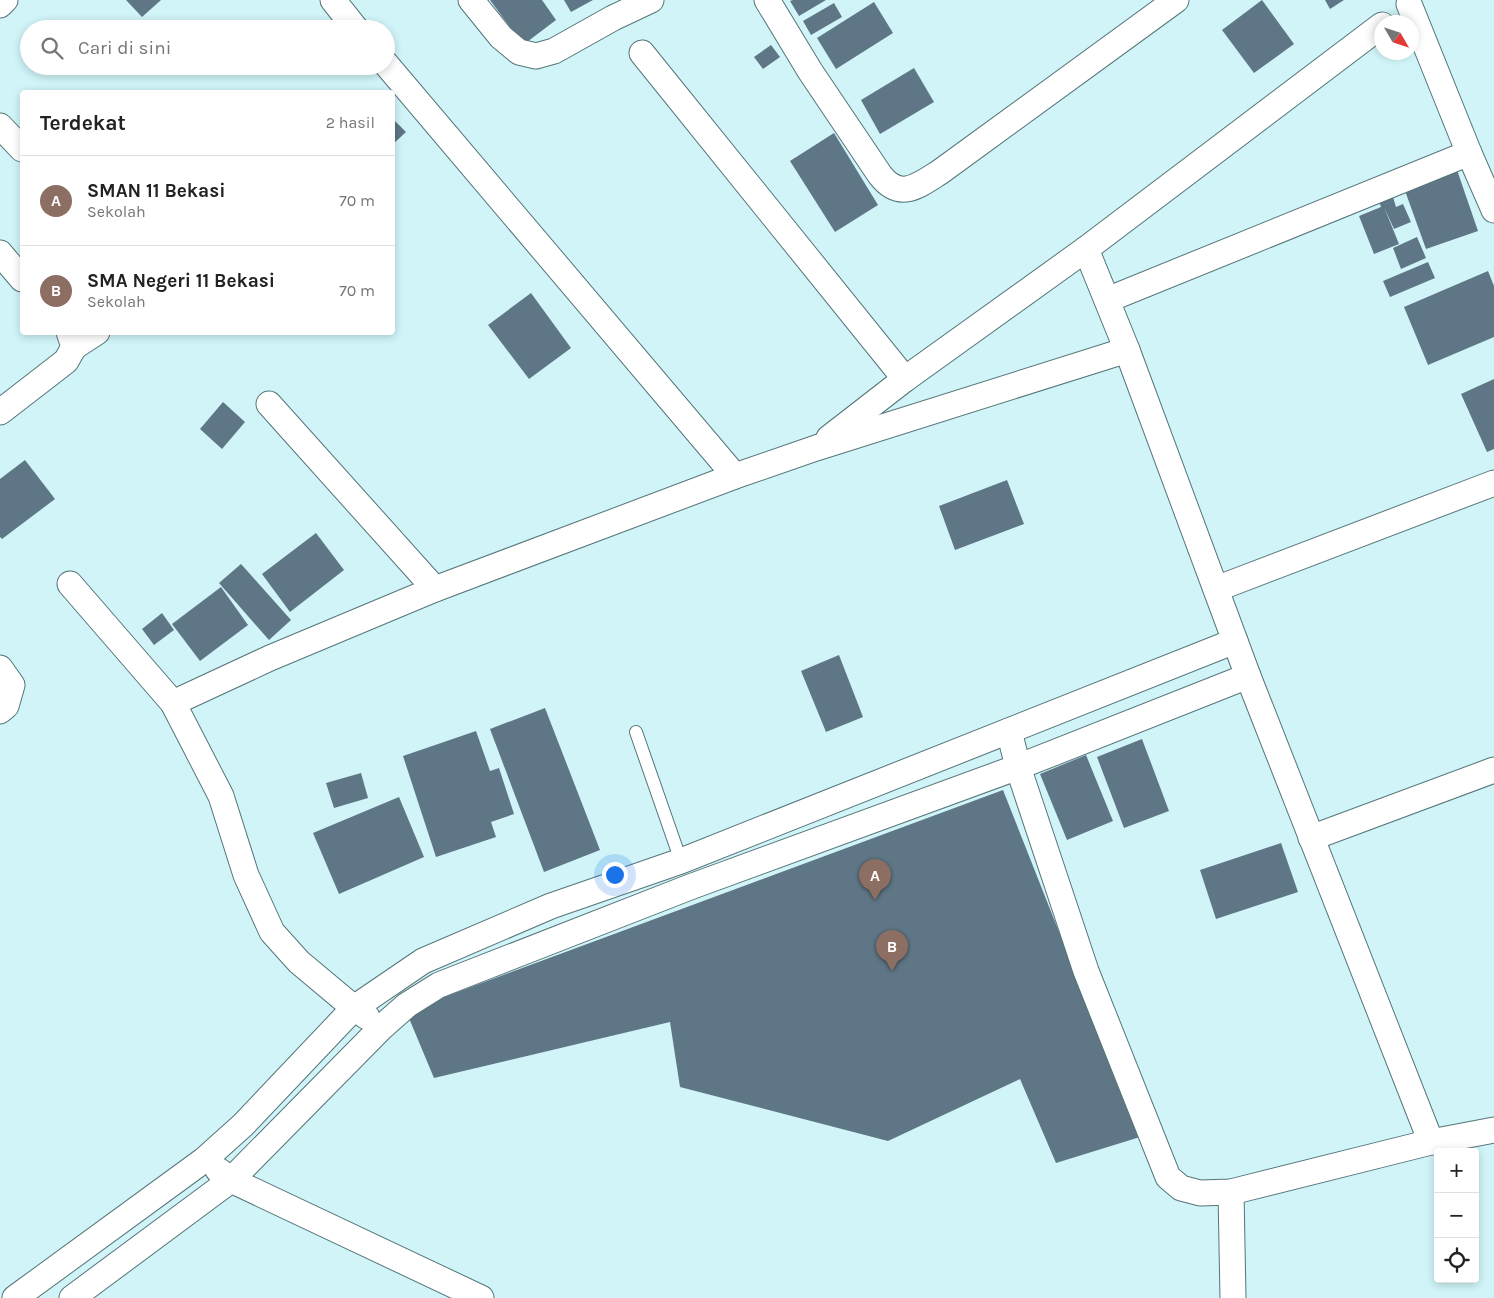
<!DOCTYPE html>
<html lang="id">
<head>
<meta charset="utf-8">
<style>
  body { margin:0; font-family:Karla,sans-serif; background:#f6f6f6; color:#222 }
  .controls { position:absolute; right:15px; bottom:15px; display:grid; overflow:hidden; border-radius:5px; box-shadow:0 2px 8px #0003 }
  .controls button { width:45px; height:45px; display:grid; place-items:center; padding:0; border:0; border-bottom:1px solid #e0e0e0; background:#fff; color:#222; font:25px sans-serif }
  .compass { position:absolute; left:1374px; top:15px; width:45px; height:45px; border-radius:50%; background:#fff; box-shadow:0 2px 8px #0003; rotate:129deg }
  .you { position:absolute; left:614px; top:874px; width:18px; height:18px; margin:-12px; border:4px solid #fff; border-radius:50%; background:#1a73e8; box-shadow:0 0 0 8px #1a73e833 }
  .badge { display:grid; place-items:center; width:32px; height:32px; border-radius:50%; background:#cd3e63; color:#fff; font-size:16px; font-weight:700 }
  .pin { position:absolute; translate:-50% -41px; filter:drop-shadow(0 1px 2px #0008) }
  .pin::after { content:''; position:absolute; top:26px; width:18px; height:15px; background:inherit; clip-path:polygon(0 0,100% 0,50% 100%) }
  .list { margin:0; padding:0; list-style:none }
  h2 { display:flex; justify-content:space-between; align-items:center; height:65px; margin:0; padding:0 20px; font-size:21px }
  h2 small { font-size:16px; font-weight:400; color:#767676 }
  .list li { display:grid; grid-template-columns:32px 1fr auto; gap:15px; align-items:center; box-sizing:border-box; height:90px; padding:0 20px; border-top:1px solid #e0e0e0 }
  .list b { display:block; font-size:19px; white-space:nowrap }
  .list p { margin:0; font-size:16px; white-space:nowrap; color:#767676 }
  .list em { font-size:16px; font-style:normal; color:#767676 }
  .icon { flex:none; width:28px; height:28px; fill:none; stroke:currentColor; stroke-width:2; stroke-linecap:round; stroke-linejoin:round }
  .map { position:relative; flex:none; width:1494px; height:1298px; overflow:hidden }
  .search { position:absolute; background:#fff; box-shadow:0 2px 8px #0003; left:20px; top:20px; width:375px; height:55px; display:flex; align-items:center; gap:12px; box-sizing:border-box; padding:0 18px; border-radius:28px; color:#767676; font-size:19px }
  .panel { position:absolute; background:#fff; box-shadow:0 2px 8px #0003; left:20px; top:90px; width:375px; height:245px; border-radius:5px }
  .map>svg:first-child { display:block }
</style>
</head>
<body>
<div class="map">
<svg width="1494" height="1298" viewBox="0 0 1494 1298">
  <rect width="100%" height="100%" fill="#d0f4f8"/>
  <g fill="#5f7686">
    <path d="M126,0H161L142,17Z"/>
    <path d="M490,0H542L556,20L523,45Z"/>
    <path d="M564,0H593L571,12Z"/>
    <path d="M793,0H826L799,16L790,1Z"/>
    <path d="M1262,0L1294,44L1254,73L1222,30Z"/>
    <path d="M1325,0H1344L1330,9Z"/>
    <path d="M874,2L893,33L836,69L817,38Z"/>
    <path d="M834,3L842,17L811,35L803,21Z"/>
    <path d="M771,45L780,57L763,69L754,57Z"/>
    <path d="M914,68L934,102L880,134L861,100Z"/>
    <path d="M392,118L406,132L392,145Z"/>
    <path d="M834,133L878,205L835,232L790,161Z"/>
    <path d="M1457,170L1478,231L1426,249L1404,188Z"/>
    <path d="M1390,187L1396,207L1403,204L1411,222L1394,229L1384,207L1399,244L1374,254L1359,216L1381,207L1376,192Z"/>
    <path d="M1417,237L1426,258L1401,269L1393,248Z"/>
    <path d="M1428,262L1435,278L1390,297L1383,281Z"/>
    <path d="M1488,271L1494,286V337L1428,365L1404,307Z"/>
    <path d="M531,293L571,348L529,379L488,325Z"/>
    <path d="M1494,379V449L1487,452L1461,394Z"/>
    <path d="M223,402L245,422L222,449L200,429Z"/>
    <path d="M25,460L55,499L2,539L0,537V479Z"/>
    <path d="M1007,480L1024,524L955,550L939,506Z"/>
    <path d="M316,533L344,570L290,612L262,574Z"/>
    <path d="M241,564L291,620L269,640L219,583Z"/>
    <path d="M221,587L248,625L200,661L172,624Z"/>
    <path d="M162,613L174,630L154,645L142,629Z"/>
    <path d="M839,655L863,717L826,732L801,671Z"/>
    <path d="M545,708L600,850L544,872L490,729Z"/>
    <path d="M476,731L490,771L499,768L514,814L491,822L496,837L436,857L403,756Z"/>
    <path d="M1142,739L1169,811L1124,828L1097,757Z"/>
    <path d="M1086,755L1113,821L1067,840L1040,774Z"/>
    <path d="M361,773L368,798L334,808L326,783Z"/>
    <path d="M1003,790L1140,1137L1056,1163L1020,1079L888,1141L680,1087L670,1022L434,1078L406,1011Z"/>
    <path d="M399,797L424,857L339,894L313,833Z"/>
    <path d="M1281,843L1298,892L1216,919L1200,870Z"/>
  </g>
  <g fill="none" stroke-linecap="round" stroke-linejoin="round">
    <defs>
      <path id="service" d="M636,732L681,861"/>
      <g id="minor">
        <path d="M333,0L356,29"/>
        <path d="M471,0L501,37L519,52L536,56L554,51L613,18L651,0"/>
        <path d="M767,0L810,71L880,175C900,201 918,186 940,172L1176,0"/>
        <path d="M1409,4L1469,153L1494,210"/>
        <path d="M0,5L5,0"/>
        <path d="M642,53L905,379"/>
        <path d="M386,64L735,476"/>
        <path d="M0,126L22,149"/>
        <path d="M1086,249L1127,350L1248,676L1431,1142"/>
        <path d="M0,253L22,279"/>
        <path d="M1107,300L1469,153"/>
        <path d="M74,347L97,332"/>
        <path d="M269,404L435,589"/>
        <path d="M0,412L66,361L74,347L69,332"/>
        <path d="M829,438L905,379L1086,249L1382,25"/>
        <path d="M70,584L173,703L221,796L246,875L272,932L299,962L354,1008L367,1017"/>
        <path d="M1216,589L1494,483"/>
        <path d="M0,668L12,685L6,706L0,711"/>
        <path d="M173,703L270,658L435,589L735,476L816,448L1127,350"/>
        <path d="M1009,731L1018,767L1086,971L1168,1177L1181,1188L1200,1193L1231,1192L1431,1142L1494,1130"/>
        <path d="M1311,838L1494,770"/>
        <path d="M218,1170L231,1180L481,1298"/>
        <path d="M1231,1192L1233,1298"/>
        <path d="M15,1298L204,1160L243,1125L354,1008L423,961L551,906L681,861L1235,641"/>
        <path d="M72,1298L231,1180L382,1027L407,1005L439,985L690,887L1018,767L1248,676"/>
      </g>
    </defs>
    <use href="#service" stroke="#557579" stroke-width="14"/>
    <use href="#minor" stroke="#557579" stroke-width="27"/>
    <use href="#service" stroke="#fff" stroke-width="12"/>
    <use href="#minor" stroke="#fff" stroke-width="25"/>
  </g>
</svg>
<div class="controls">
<button>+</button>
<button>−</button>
<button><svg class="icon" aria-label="locate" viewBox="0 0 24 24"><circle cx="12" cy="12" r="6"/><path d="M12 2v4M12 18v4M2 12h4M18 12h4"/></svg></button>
</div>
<svg class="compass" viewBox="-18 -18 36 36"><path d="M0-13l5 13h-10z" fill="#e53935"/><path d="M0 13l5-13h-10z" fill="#767676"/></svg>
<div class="you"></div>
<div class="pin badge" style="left:875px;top:900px;background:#8d6e63">A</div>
<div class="pin badge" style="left:892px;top:971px;background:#8d6e63">B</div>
<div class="search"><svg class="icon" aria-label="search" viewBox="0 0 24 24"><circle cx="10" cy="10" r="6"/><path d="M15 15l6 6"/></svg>Cari di sini</div>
<section class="panel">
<h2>Terdekat<small>2 hasil</small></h2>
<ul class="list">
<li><span class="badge" style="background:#8d6e63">A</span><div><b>SMAN 11 Bekasi</b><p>Sekolah</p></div><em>70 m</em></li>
<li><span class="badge" style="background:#8d6e63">B</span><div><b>SMA Negeri 11 Bekasi</b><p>Sekolah</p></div><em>70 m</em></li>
</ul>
</section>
</div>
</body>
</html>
